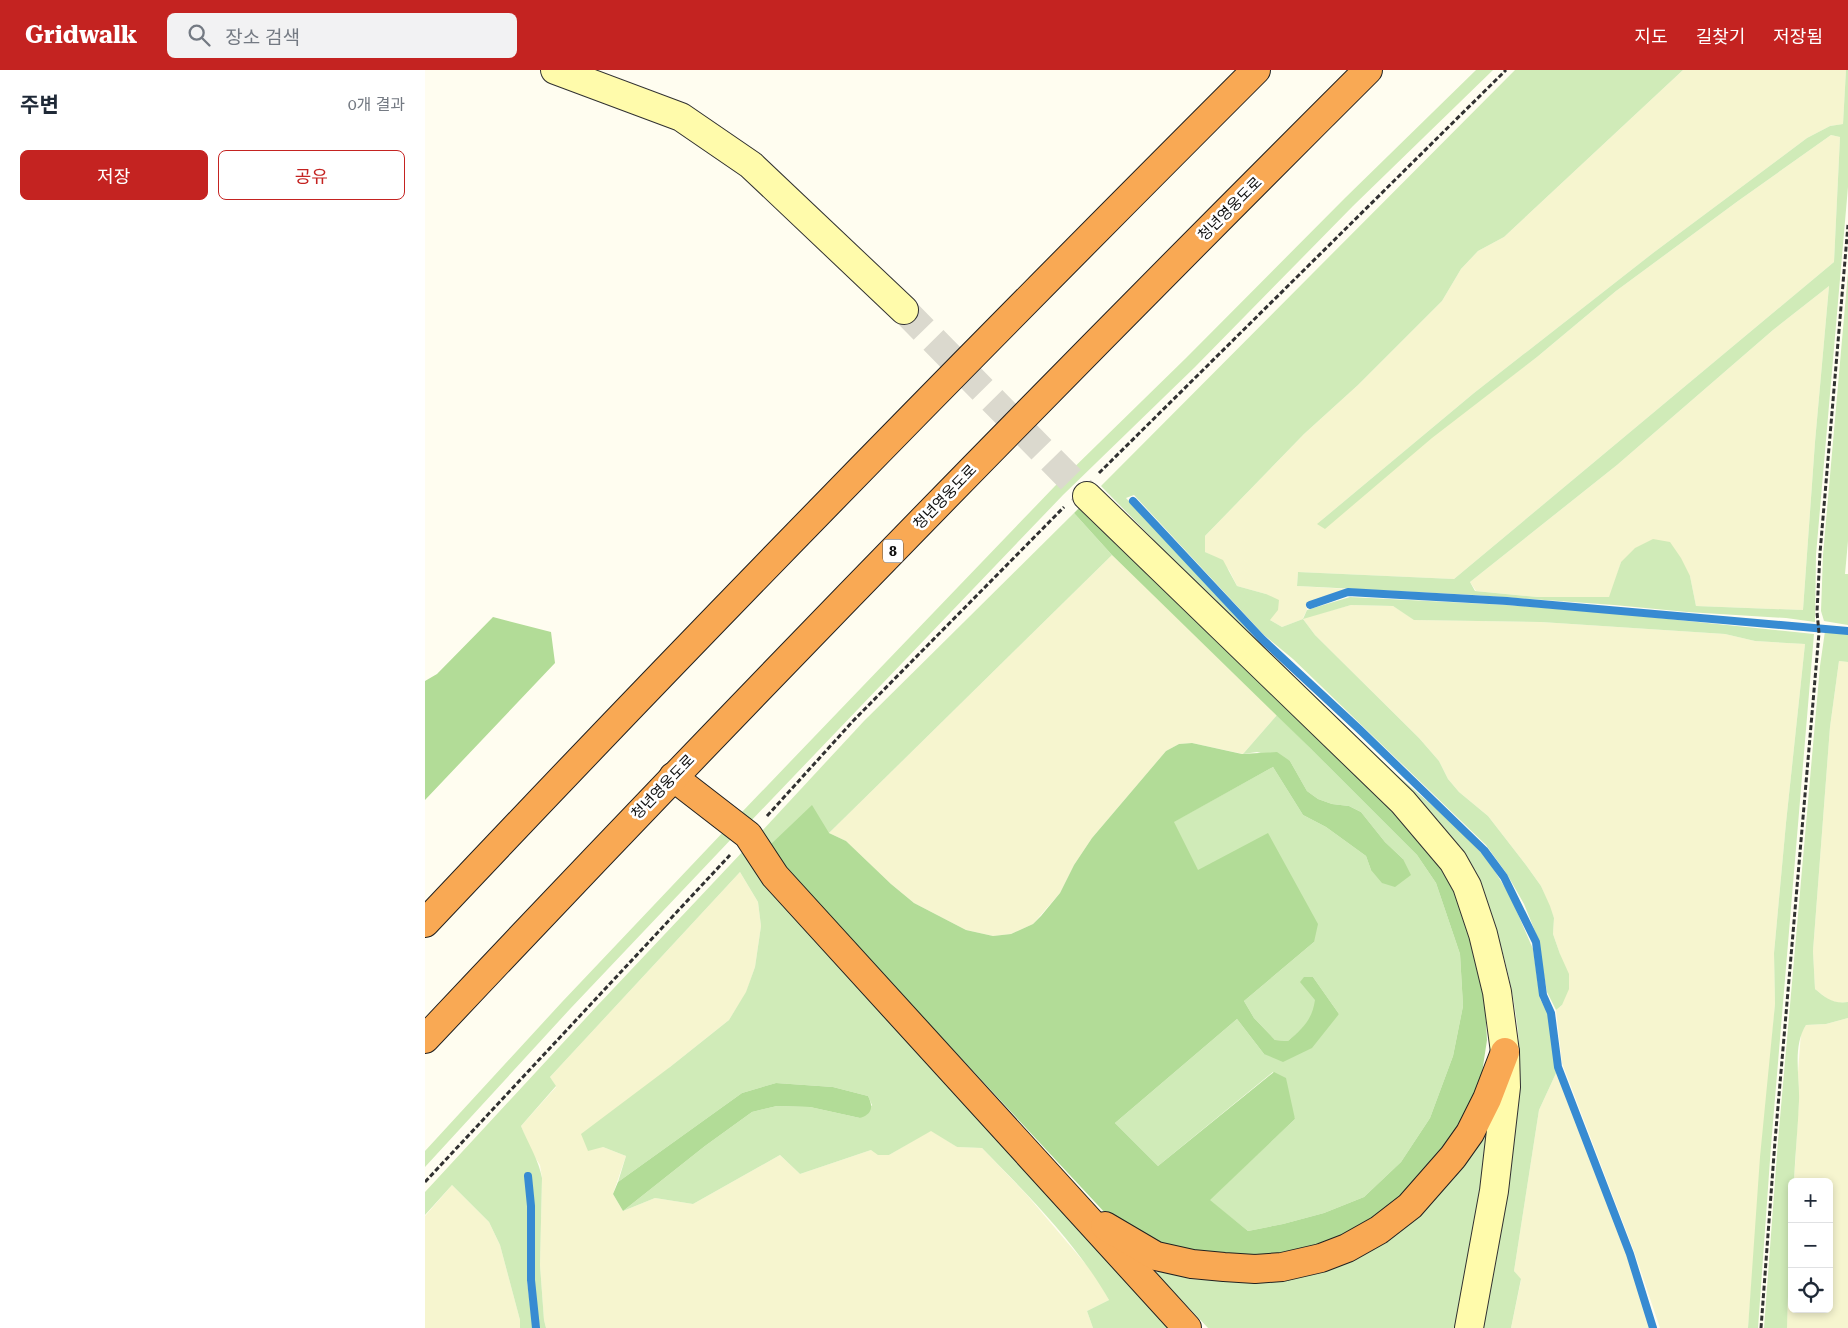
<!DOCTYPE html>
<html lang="ko">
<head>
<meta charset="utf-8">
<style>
  body { margin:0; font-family:"Roboto Serif","Noto Sans KR",serif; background:#f2f2f3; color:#1f2937 }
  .controls { position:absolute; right:15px; bottom:15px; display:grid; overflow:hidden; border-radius:8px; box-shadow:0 2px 8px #0003 }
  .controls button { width:45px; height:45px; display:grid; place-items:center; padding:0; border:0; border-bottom:1px solid #e0e1e3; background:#fff; color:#1f2937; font:25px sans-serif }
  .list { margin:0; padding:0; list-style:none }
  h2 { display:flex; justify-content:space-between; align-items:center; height:65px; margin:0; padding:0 20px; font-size:21px }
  h2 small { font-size:16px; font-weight:400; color:#747a83 }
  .actions { display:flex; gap:10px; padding:15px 20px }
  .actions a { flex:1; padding:11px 0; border:1px solid #c42321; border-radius:8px; text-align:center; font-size:18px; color:#c42321 }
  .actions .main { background:#c42321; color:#fff }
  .icon { flex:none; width:28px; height:28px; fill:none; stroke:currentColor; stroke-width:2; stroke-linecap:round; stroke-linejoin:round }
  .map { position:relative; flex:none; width:1423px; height:1258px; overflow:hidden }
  header { display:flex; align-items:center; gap:30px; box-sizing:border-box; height:70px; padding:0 25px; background:#c42321; color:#fff }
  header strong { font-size:24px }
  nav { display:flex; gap:28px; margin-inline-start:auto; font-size:18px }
  .search { width:350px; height:45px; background:#f2f2f3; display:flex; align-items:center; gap:12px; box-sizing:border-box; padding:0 18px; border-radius:8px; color:#747a83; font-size:19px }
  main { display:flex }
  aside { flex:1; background:#fff }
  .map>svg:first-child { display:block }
</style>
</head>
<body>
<header>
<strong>Gridwalk</strong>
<div class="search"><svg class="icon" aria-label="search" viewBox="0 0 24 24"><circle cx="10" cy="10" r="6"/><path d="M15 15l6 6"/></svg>장소 검색</div>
<nav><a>지도</a><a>길찾기</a><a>저장됨</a></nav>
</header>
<main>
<aside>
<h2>주변<small>0개 결과</small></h2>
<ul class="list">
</ul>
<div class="actions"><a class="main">저장</a><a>공유</a></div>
</aside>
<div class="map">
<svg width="1423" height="1258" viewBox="0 0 1423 1258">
  <rect width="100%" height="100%" fill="#fffdf0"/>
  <g fill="#f6f5cf">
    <path d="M1258,0H1421L1418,54L1405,56L1382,68L1228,183L1049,323L892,454L1112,287L1191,221L1313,131L1406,65L1415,67L1409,192L1029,509L873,502L872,516L923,519L881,535L882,540L878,548L926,535L968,536L990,550L1116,552L1300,564L1330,571L1380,574L1361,753L1349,883L1350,934L1323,1258H1235L1209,1181L1137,993L1131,940L1137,935L1135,884L1128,864L1129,848L1116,816L1101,795L1063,746L1034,722L1023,709L1014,691L994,668L890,565L878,549L857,557L845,550L841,524L812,516L804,500L788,486L780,482V466L879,364L933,315L1017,231L1036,199L1053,181L1079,167Z"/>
    <path d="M1404,216L1390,372L1378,540L1271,536L1265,506L1196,492L1185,527H1112L1051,521L1045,512L1192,395L1348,260Z"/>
    <path d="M687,485L852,645L818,684L767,673L754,674L741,681L667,768L649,795L635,823L608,854L586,864L568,866L541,860L489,833L466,814L421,771L404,763Z"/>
    <path d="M1414,591L1423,592V932L1414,933L1404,930L1390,919L1388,881L1405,657Z"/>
    <path d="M315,802L333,832L336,856L330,897L321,923L304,950L245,997L178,1077L201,1086L188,1124L198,1141L230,1128L268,1134L355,1085L375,1104L446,1080L464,1085L506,1060L532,1077L557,1078L602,1125L670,1205L684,1230L662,1241L668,1258H121L119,1250L115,1195L117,1108L115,1095L106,1081L96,1056L131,1017L125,1007Z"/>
    <path d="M1423,948V1258H1362L1363,1202L1367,1141V1239H1404V1112H1369L1374,1029L1373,1002L1376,963L1381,955L1401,954Z"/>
    <path d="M1132,1001L1203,1188L1225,1258H1086L1096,1210L1089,1201L1114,1040Z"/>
    <path d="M27,1115L64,1152L75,1175L95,1250V1258H0V1146Z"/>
  </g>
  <g fill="#d0ebb8" fill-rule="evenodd">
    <path d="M1051,0H1068L928,136L770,297L638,425L323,754L316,743L630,416L761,288L920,128Z"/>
    <path d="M1090,0H1258L1079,167L1053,181L1036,199L1017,231L933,315L879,364L780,466V482L798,490L812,516L841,524L854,530L853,540L845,550L857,557L878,549L882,540L925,527L1082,535L1195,544L1389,564L1346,1076L1333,1258H1323L1335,1087L1350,934L1349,883L1361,753L1380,574L1330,571L1300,564L1116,552L989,550L968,536L926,535L878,549L890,565L994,668L1014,691L1023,709L1034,722L1063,746L1101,795L1116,816L1125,836L1129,848L1128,864L1135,884L1144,904V919L1137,935L1131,940L1122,922L1112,866L1099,834L1082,804L1061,775L868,589L839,565L709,425L701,428L838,576L972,705L1030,755L1063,790L1085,826L1108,879L1115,929L1126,948L1132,1001L1114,1040L1089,1201L1096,1209L1086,1258H1053C1061,1217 1069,1176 1077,1134C1086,1088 1095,1041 1095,995C1094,939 1080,882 1061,831L807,550L676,416Z"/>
    <path d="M1421,0H1423V117L1391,485L1390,552L1361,548L1262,542L1189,535L1050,525L872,516L873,502L1029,509L1409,192L1415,67L1406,65L1313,131L1191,221L1112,287L1007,368L900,459L892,454L1049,323L1228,183L1382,68L1405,56L1418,54ZM1404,216L1390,372L1378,540L1271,536L1265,506L1256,488L1245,472L1228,469L1210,478L1196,492L1184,527H1112L1050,521L1045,512L1192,395L1348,260Z"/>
    <path d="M1423,202V471L1420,504H1423V555L1399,551L1396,541L1398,485Z"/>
    <path d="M649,443L687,485L404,763L344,776L336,762L439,651Z"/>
    <path d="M1400,561L1423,563V592L1414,591L1405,657L1388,881L1390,919C1401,928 1408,934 1423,932V948L1401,954L1381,955C1367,977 1375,1007 1374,1031C1373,1058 1370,1085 1369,1112H1367C1367,1161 1363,1209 1362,1258H1339L1353,1071L1395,596Z"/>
    <path d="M852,645L992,785L1011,813L1035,884L1038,936L1028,986L1005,1048L976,1092L939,1127L899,1143L858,1154L823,1161L784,1130L870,1049L848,1002L733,1096L690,1053L812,949L839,984L914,944L888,907H879C883,914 888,922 890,929C894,946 875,961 863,971L850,970L829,948L819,931L889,872L772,800L748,752L848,697L878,745L901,757L941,786L946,800L978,789L960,772L936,742L924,736L907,734L893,729L882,721L865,691L832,682L818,684Z"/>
    <path d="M301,759L311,764L145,939L0,1097V1081L137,932Z"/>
    <path d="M321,778L749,1258H668L662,1241L684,1230C653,1175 601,1123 557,1078L532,1077L506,1061L464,1085H453L446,1080L375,1104L355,1085L268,1134L230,1128L198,1141L280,1076L327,1042L352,1036L385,1037L435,1048L447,1035L443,1026L408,1017L351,1013L317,1023L193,1112L201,1086L178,1077L163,1081L156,1064L245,997L304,950L321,922L330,897L336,856L333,832L315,802L125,1007L131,1016L96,1056C103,1073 114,1091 117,1108L115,1195L119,1250L121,1258H113C110,1236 107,1214 107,1192C107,1163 111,1135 105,1107L100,1108L103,1136L102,1211L108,1258H95V1250L75,1175L64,1152L27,1115L0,1145V1122L172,936Z"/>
    <path d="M1061,1058L1065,1061L1068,1070L1032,1258H783L731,1203L737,1199L765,1209L820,1212L845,1211L958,1172L980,1158L998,1141Z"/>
  </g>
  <g fill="#b2dc97">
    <path d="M659,433L984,756L1026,809L1051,888L1060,935L1062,970L1057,1003L1041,1045L1018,1081L961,1141L923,1164L894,1176L858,1183L827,1188L796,1187L736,1173L682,1145L349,787L344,776L387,735L404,763L421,771L466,814L489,833L541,860L568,866L586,864L608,854L616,846L635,823L649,795L667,768L741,681L754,674L767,673L817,684L852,682L865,691L882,721L893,729L907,734L924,736L936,742L960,772L978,789L986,805L970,817L957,813L946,800L941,786L901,757L878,745L848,697L749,752L773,800L843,763L893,854L889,872L819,931L829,948L850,970L863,971C878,958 887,950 890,930L875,912L879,907H888L914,944L887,978L858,992L839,984L812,949L690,1053L733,1096L849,1002L861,1008L870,1049L785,1130L823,1161L858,1154L899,1143L939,1127L976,1092L1005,1048L1028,986L1038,936L1035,884L1011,813L992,785L886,679L687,485L649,443Z"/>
    <path d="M68,547L126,562L130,593L0,730V611L12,604Z"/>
    <path d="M351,1013L408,1017L443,1026C448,1036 448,1044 435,1048L385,1037L352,1036L327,1042L280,1076L198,1141L188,1124L193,1112L317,1023Z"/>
  </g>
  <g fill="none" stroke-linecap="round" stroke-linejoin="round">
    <g stroke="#378bd2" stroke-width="8">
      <path d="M708,431L837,569L934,659L1059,780L1079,807L1111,872L1118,925L1126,943L1133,997L1205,1184L1228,1258"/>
      <path d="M885,535L923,522L1082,531L1423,561"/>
      <path d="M103,1106L106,1136V1210L111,1258"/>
    </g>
    <path stroke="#dbd9ce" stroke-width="28" stroke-dasharray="28 14" stroke-linecap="butt" d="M479,240L662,426"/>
    <defs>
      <g id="secondary">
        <path d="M130,0L256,47L326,95L479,240"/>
        <path d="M662,426L978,732L1028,791L1042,816L1058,864L1072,922L1080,982L1081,1017L1069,1121L1044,1258"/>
      </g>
      <g id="highway">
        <path d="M248,707L323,765L350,806L762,1258"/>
        <path d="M0,853C272,564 550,281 831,0"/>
        <path d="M0,969C309,641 624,318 943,0"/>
        <path d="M680,1156L731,1186L767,1194L799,1197L830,1199L857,1197L896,1188L922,1178L954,1160L985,1136L1028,1087L1045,1063L1062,1029L1080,982"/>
      </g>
    </defs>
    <use href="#secondary" stroke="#313131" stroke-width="30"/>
    <use href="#highway" stroke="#202020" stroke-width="30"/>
    <g stroke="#313131" stroke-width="3" stroke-dasharray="5 2.5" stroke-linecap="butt">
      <path d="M674,403L1081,0"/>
      <path d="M342,746L428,651L639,437"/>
      <path d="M0,1112L305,785"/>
      <path d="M1336,1258L1350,1071L1394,563L1392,542L1395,483L1423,155"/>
    </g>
    <use href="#secondary" stroke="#fffbab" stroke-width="28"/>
    <use href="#highway" stroke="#f9a954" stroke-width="28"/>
  </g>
  <g text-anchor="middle" stroke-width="5" stroke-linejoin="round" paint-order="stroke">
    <rect fill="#fff" stroke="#575757" stroke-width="1" x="458" y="469.5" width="20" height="23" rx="4"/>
    <g font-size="14" font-weight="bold" fill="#0f0f0f">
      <text x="468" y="486">8</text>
    </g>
    <g font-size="15" fill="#0f0f0f" stroke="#fff">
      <text transform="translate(805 139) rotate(-45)" y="5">청년영웅도로</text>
      <text transform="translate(520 427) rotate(-46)" y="5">청년영웅도로</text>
      <text transform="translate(238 717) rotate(-46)" y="5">청년영웅도로</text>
    </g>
  </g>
</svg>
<div class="controls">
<button>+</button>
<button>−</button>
<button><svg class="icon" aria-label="locate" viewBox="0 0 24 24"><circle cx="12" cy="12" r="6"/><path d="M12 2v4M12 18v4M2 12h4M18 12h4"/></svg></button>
</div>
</div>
</main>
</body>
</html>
